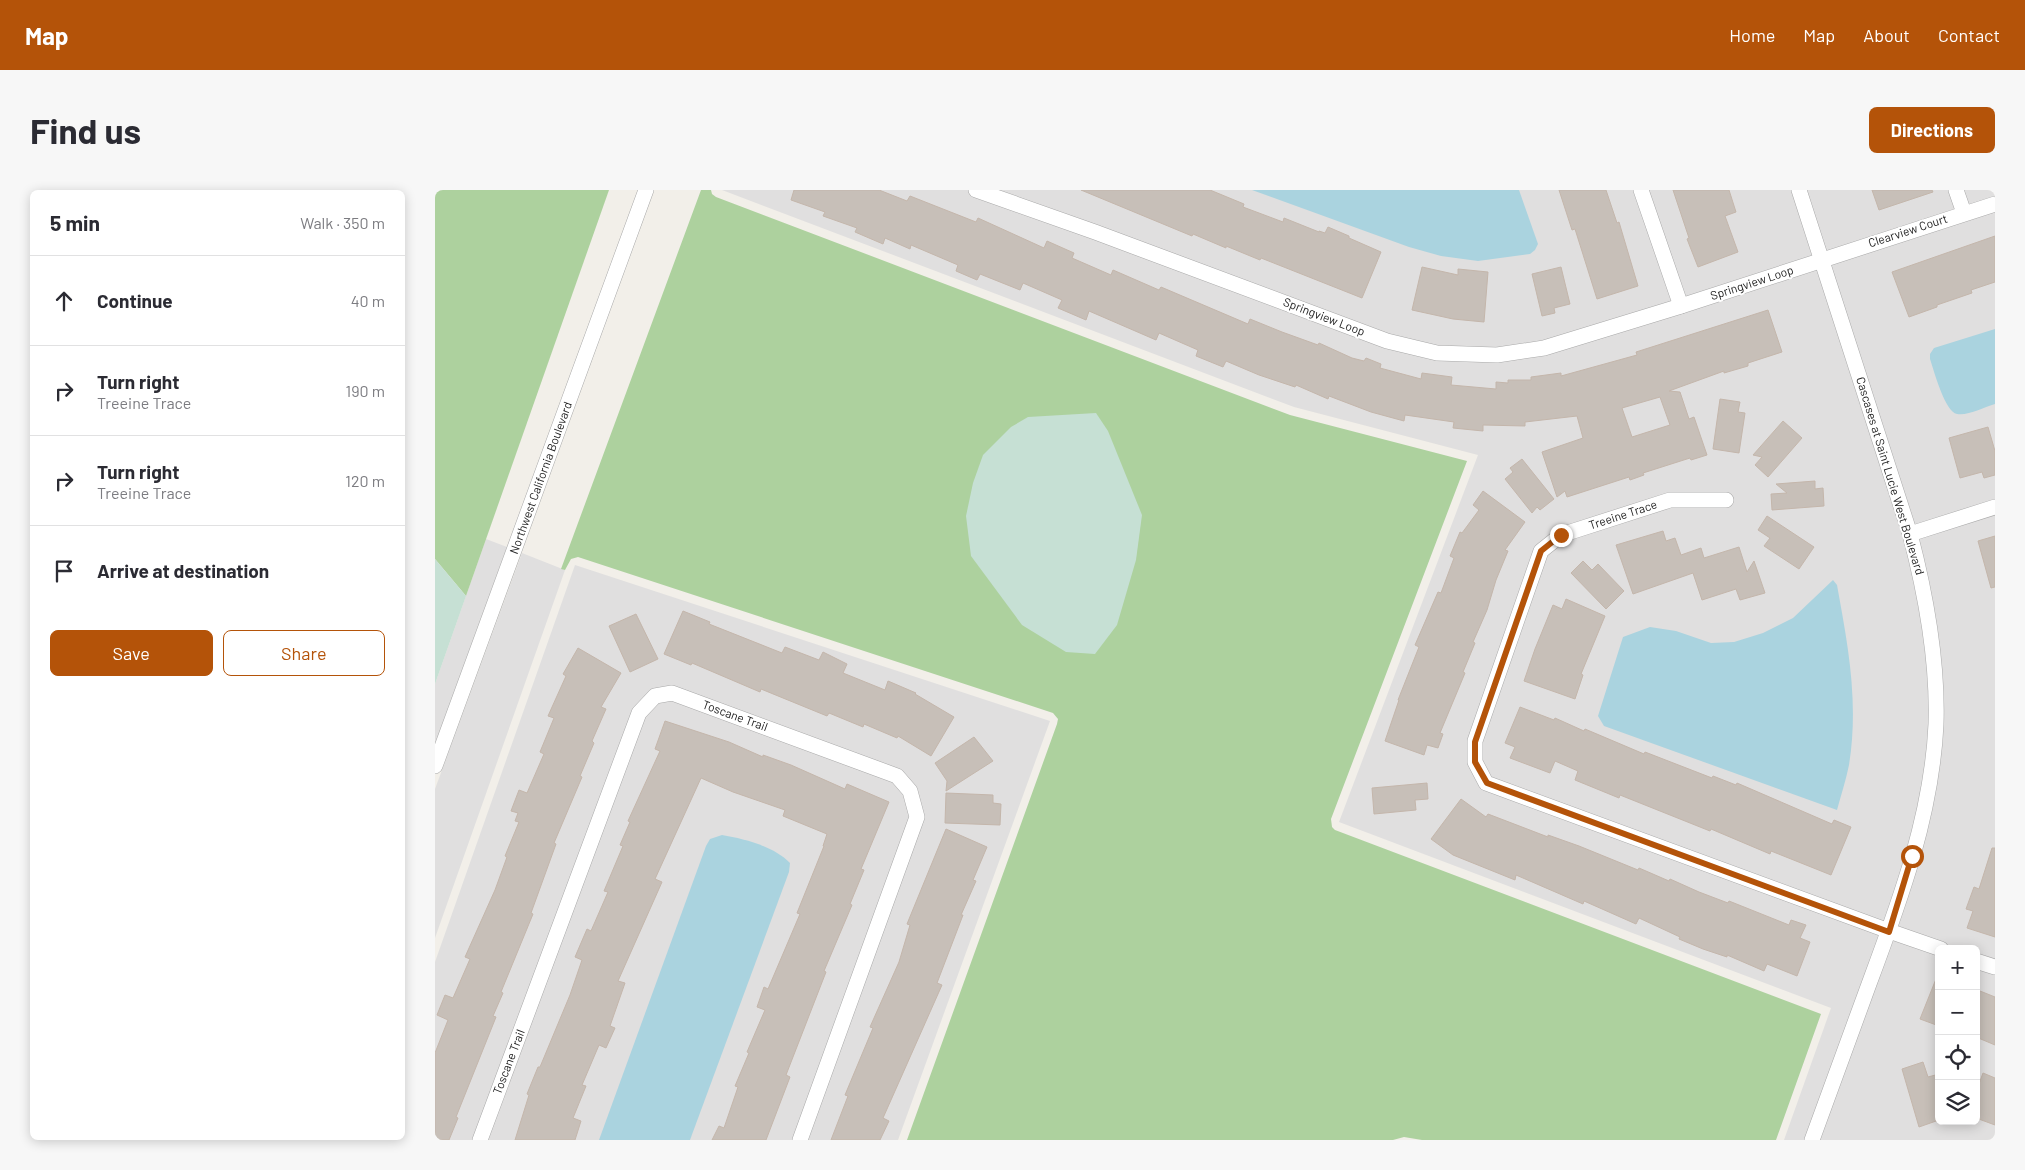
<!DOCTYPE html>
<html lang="en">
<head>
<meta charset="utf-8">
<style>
  body { margin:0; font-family:Barlow,sans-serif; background:#f7f7f7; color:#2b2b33 }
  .controls { position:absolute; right:15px; bottom:15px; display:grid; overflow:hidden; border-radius:8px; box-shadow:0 2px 12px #0003 }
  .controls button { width:45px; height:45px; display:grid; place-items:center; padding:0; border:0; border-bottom:1px solid #e1e1e2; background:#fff; color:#2b2b33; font:25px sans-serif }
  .stop { position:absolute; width:15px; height:15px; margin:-11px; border:4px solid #b45309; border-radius:50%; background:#fff }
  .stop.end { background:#b45309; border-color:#fff; box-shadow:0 1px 5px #0008 }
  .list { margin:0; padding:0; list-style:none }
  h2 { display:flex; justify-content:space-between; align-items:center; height:65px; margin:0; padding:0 20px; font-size:21px }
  h2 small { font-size:16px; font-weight:400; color:#7c7c81 }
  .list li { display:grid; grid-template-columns:32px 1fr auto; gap:15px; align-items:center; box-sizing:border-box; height:90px; padding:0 20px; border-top:1px solid #e1e1e2 }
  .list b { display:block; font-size:19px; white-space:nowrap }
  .list p { margin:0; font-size:16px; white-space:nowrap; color:#7c7c81 }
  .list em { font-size:16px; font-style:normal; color:#7c7c81 }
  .actions { display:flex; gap:10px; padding:15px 20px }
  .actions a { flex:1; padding:11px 0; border:1px solid #b45309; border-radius:8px; text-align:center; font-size:18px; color:#b45309 }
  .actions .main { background:#b45309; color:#fff }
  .icon { flex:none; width:28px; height:28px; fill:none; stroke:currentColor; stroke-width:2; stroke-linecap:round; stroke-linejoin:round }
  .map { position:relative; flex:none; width:1560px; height:950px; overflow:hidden; border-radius:8px }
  header { display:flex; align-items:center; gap:30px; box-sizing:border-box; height:70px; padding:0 25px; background:#b45309; color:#fff }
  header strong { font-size:24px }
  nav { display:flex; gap:28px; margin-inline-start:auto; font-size:18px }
  .intro { display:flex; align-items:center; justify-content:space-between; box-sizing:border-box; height:120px; padding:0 30px }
  h1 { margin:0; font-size:35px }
  .button { padding:12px 22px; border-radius:8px; background:#b45309; color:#fff; font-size:18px; font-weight:700 }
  main { display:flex; gap:30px; padding:0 30px }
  aside { flex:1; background:#fff; border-radius:8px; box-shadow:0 2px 12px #0003 }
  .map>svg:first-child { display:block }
</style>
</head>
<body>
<header>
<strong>Map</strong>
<nav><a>Home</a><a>Map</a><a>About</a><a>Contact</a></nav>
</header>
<div class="intro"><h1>Find us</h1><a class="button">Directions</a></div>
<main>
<aside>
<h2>5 min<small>Walk · 350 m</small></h2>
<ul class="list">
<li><svg class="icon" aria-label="ahead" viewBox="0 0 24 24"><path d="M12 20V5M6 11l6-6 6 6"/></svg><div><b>Continue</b></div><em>40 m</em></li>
<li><svg class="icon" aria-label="right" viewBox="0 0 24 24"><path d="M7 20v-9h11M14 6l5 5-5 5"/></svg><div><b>Turn right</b><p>Treeine Trace</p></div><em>190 m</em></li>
<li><svg class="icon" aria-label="right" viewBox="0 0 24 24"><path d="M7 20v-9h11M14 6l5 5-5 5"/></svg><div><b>Turn right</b><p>Treeine Trace</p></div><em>120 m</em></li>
<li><svg class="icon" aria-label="arrive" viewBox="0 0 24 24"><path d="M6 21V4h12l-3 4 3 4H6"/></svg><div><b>Arrive at destination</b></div></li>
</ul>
<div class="actions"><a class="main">Save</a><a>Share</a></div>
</aside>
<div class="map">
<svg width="1560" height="950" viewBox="0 0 1560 950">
  <rect width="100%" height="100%" fill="#f2efe9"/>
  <g fill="#e0dfdf" fill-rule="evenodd">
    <path d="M287,0H1560V950H1349L1396,818L904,632L1043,265L859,217ZM1504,759H1541V931H1504Z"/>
    <path d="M51,349L72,357L0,554V494Z"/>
    <path d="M87,363L130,380L0,748V599Z"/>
    <path d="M140,375L615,531L463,950H0V772Z"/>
  </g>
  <g fill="#add19e">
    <path d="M0,0H174L31,406L0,369Z"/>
    <path d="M266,0H276L277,4L281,7L855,225L1032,271L896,629L897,637L900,640L1386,824L1341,950H987L969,947L958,950H472L622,534L623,529L618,523L143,367L136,369L130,380L126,379Z"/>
  </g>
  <g fill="#c6e0d4">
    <path d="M661,223L673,241L707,325L701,370L682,435L660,464L631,462L587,435L536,366L531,326L538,293L548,265L576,237L593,227Z"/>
    <path d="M0,369L31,406L0,494Z"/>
  </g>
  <g fill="#aad3df">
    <path d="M817,0H1084L1103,54L1100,60L1095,64L1043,71L1006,66L974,57Z"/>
    <path d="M1560,139V214C1549,217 1533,226 1522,224C1510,222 1499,181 1495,169V164L1499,158Z"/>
    <path d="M1398,390L1402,395C1413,456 1424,512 1414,575C1411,590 1406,605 1402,620L1169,536L1163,526L1188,447L1215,437L1241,441L1276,453L1299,452L1328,443L1358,428Z"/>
    <path d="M287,645C310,649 338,656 355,673L354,682L255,950H164L271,656L275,649Z"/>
  </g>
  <g fill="#c7bfb8" stroke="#c4b6ab" fill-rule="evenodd">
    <path d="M359,0H444L472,11L475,6L541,32L543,28L609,58L612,51L639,63L637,68L676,85L678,80L724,100L726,97L813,134L815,129L847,142L883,155L884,153L917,168L929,171L931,168L946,174L945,178L986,189L987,183L1017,187L1016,195L1061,199V192L1073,193V190H1096V187L1126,183V186L1202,165L1201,162L1333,120L1347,162L1313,173V176L1289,183V181L1234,201L1245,202L1254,229L1259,227L1272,265L1256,270L1255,268L1208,283L1209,285L1195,290L1194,287L1132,307L1130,301L1122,307L1107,262L1148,248L1142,226L1090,232V236L1048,235V241L1018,238L1019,232L970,225L969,231L936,222L894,206L893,209L861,195L860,197L824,185L791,171L788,177L761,166L763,160L724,143L721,150L654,121L651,130L623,118L627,110L588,93L585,100L545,84L542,90L521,81L523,75L476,55L475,59L450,48L448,54L420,42L422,38L388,26L390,22L356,10ZM1225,207L1235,235L1197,247L1187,218Z"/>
    <path d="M646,0H775L809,14L808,17L848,32L849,28L884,42V41L890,43L893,37L914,46V48L946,62L927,108L826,68L825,70L791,56V58L758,44L757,46Z"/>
    <path d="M1124,0H1171L1182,33L1184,32L1203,96L1162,109L1140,39L1137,40Z"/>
    <path d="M1238,0H1294L1301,22L1290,26L1303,62L1263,77L1252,49L1254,48Z"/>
    <path d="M1437,0H1497L1498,2L1444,20Z"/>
    <path d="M1560,46V92L1536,100L1537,103L1502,115V117L1474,127L1457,82Z"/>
    <path d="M987,77L1023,85V79L1053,82L1049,132L1018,129L977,120Z"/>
    <path d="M1126,77L1135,114L1119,118L1120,123L1107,126L1097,84Z"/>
    <path d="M1285,209L1305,212L1303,222L1310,223L1304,263L1278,259Z"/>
    <path d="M1348,231L1367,248L1333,287L1320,275L1327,267L1318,265Z"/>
    <path d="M1553,237L1560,261V285L1549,288L1547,282L1525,288L1514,248Z"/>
    <path d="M1087,269L1119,309L1105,320L1102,317L1097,323L1070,289L1078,282L1075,278Z"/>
    <path d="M1380,291V299L1388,298L1389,316L1337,320L1336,304L1352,303L1341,294Z"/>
    <path d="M1048,301L1090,332L1070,360L1073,361L1061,390L1052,420L1038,452L1040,453L1028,482L1030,483L1005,543L1008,544L1003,558L992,555L989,565L950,551L964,510H963L984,457L980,455L1003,402L1006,403L1019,368L1015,366L1025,342L1027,343L1044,320L1038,315Z"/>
    <path d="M1332,326L1379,357L1364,379L1329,356L1335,348L1323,340Z"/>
    <path d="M1228,341L1231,351L1240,348L1246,365L1266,358L1269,368L1304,357L1312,382L1319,371L1330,403L1305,410L1301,399L1267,410L1258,383L1198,404L1181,355Z"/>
    <path d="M1560,346V397L1556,398L1543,351Z"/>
    <path d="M1148,371L1157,380L1163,374L1189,401L1171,419L1136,383Z"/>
    <path d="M1131,409L1170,426L1146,484L1148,485L1140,509L1089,491L1100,459L1118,415L1127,419Z"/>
    <path d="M248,421L275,432L274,434L347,463L350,457L384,470L388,462L412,474L408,483L450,500L453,491L481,503L480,504L519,527L496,566L463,546L462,548L429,534L428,537L394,523L392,526L326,499L325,502L257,473L256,475L229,464Z"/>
    <path d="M201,424L223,469L195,482L174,436Z"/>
    <path d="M143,458L186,483L166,517L171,519L157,551L159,553L145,586L147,587L119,653L121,654L96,723L98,724L66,802L68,803L58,826L61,827L21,927L23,928L14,950H0V863L13,830L2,825L10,805L18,808L35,769L30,767L60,700L72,667L70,666L84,632L80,631L83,623L76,621L84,600L92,603L109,564L105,562L119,528L113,526L131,486L128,484Z"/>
    <path d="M1085,517L1119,530L1120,528L1149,541L1150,539L1209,564L1210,562L1277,588L1278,586L1301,595L1302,593L1397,634L1399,630L1416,637L1396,685L1336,661L1335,664L1276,639L1275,641L1185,605L1184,608L1140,590L1143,581L1120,571L1115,583L1075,568L1080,557L1070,553Z"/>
    <path d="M230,531L294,552L328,567V565L356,575L410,599L412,594L454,612L426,679L429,680L415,714L417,715L389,781L391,782L351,885L355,887L331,950H277L284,936L289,938L303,897L300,896L314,863L312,862L330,820L322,817L329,797L333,799L365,724L362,723L389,656H388L392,644L348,626L350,620L298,602L266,588L220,689L227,692L183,791L190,793L175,836L180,838L171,858L164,855L147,895L151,896L138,928L146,931L140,950H80L94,905L92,904L103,877H105L135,805L147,770L140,767L152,739L156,741L173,702L169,701L188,656L185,655L195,632L193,631L225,561L220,559Z"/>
    <path d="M539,547L558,571L511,601L512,591L500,573Z"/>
    <path d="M992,593L993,609L980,610L981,620L939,624L937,598Z"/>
    <path d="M511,603L558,605V613L566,614L565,635L510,633Z"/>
    <path d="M1026,609L1051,627L1053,624L1113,647V645L1144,656L1203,680L1204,678L1234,691L1235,689L1264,702L1293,713L1294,711L1354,735L1356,730L1371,735L1365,748L1375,752L1362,786L1332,774L1329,781L1292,765V767L1268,759L1244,749L1245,747L1204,728L1201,734L1149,711L1148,714L1081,685L1080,690L1018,665L996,649Z"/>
    <path d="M511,639L552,657L538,690L541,691L526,725H528L502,793L507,795L448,928L454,931L445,950H396L413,906L410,905L438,838L435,837L464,772L475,735L472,734Z"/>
    <path d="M1557,658H1560V747L1532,738L1538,721L1531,719L1539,697L1544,699Z"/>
    <path d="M1503,784H1504V836L1485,829Z"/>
    <path d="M1545,801L1560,807V855L1541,847V811Z"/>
    <path d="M1488,872L1493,887L1504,884V930L1484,937L1467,879Z"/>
    <path d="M1548,883L1560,888V935L1541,928V902Z"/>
  </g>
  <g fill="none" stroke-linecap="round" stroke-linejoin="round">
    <defs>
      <g id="minor">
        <path d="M541,0L660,42L952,151L1002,163L1062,165L1109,158L1246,116L1560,14"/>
        <path d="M1206,0L1246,116"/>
        <path d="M1364,0L1475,344C1491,405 1503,471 1501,534C1497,624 1465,711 1434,794C1415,846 1396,898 1377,950"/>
        <path d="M1521,0L1529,23"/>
        <path d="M1291,310H1235L1126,345L1106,361L1040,551V572L1051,593L1454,741L1506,759"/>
        <path d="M1475,344L1560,317"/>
        <path d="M0,576L211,0"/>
        <path d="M1541,771L1560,777"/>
        <path d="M45,950L204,523L220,506L237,503L462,586L475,601L482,627L365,950"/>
      </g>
    </defs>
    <use href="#minor" stroke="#a9a9a9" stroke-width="16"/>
    <use href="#minor" stroke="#fff" stroke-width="15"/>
  </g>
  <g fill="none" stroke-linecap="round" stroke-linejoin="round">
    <path stroke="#b45309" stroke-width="6" d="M1126,345L1106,361L1040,552V572L1052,593L1454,742L1477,666"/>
  </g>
  <g text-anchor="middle" stroke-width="4" stroke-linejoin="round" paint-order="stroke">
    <g font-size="12" fill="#222" stroke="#fff">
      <text transform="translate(1473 41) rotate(-18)" y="4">Clearview Court</text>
      <text transform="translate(1317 93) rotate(-18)" y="4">Springview Loop</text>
      <text transform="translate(889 127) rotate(21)" y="4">Springview Loop</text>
      <text transform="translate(1455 286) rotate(73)" y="4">Cascases at Saint Lucie West Boulevard</text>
      <text transform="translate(106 288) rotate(-70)" y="4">Northwest California Boulevard</text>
      <text transform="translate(1188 325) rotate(-18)" y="4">Treeine Trace</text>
      <text transform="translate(300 526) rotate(20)" y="4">Toscane Trail</text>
      <text transform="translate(74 872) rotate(-69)" y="4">Toscane Trail</text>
    </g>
  </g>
</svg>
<div class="controls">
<button>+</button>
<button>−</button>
<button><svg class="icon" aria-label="locate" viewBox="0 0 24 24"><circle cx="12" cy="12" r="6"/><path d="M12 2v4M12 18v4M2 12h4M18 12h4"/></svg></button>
<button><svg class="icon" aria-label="layers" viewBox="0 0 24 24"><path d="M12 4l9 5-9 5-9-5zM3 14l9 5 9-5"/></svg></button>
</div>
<div class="stop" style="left:1477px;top:666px"></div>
<div class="stop end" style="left:1126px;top:345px"></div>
</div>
</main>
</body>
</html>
